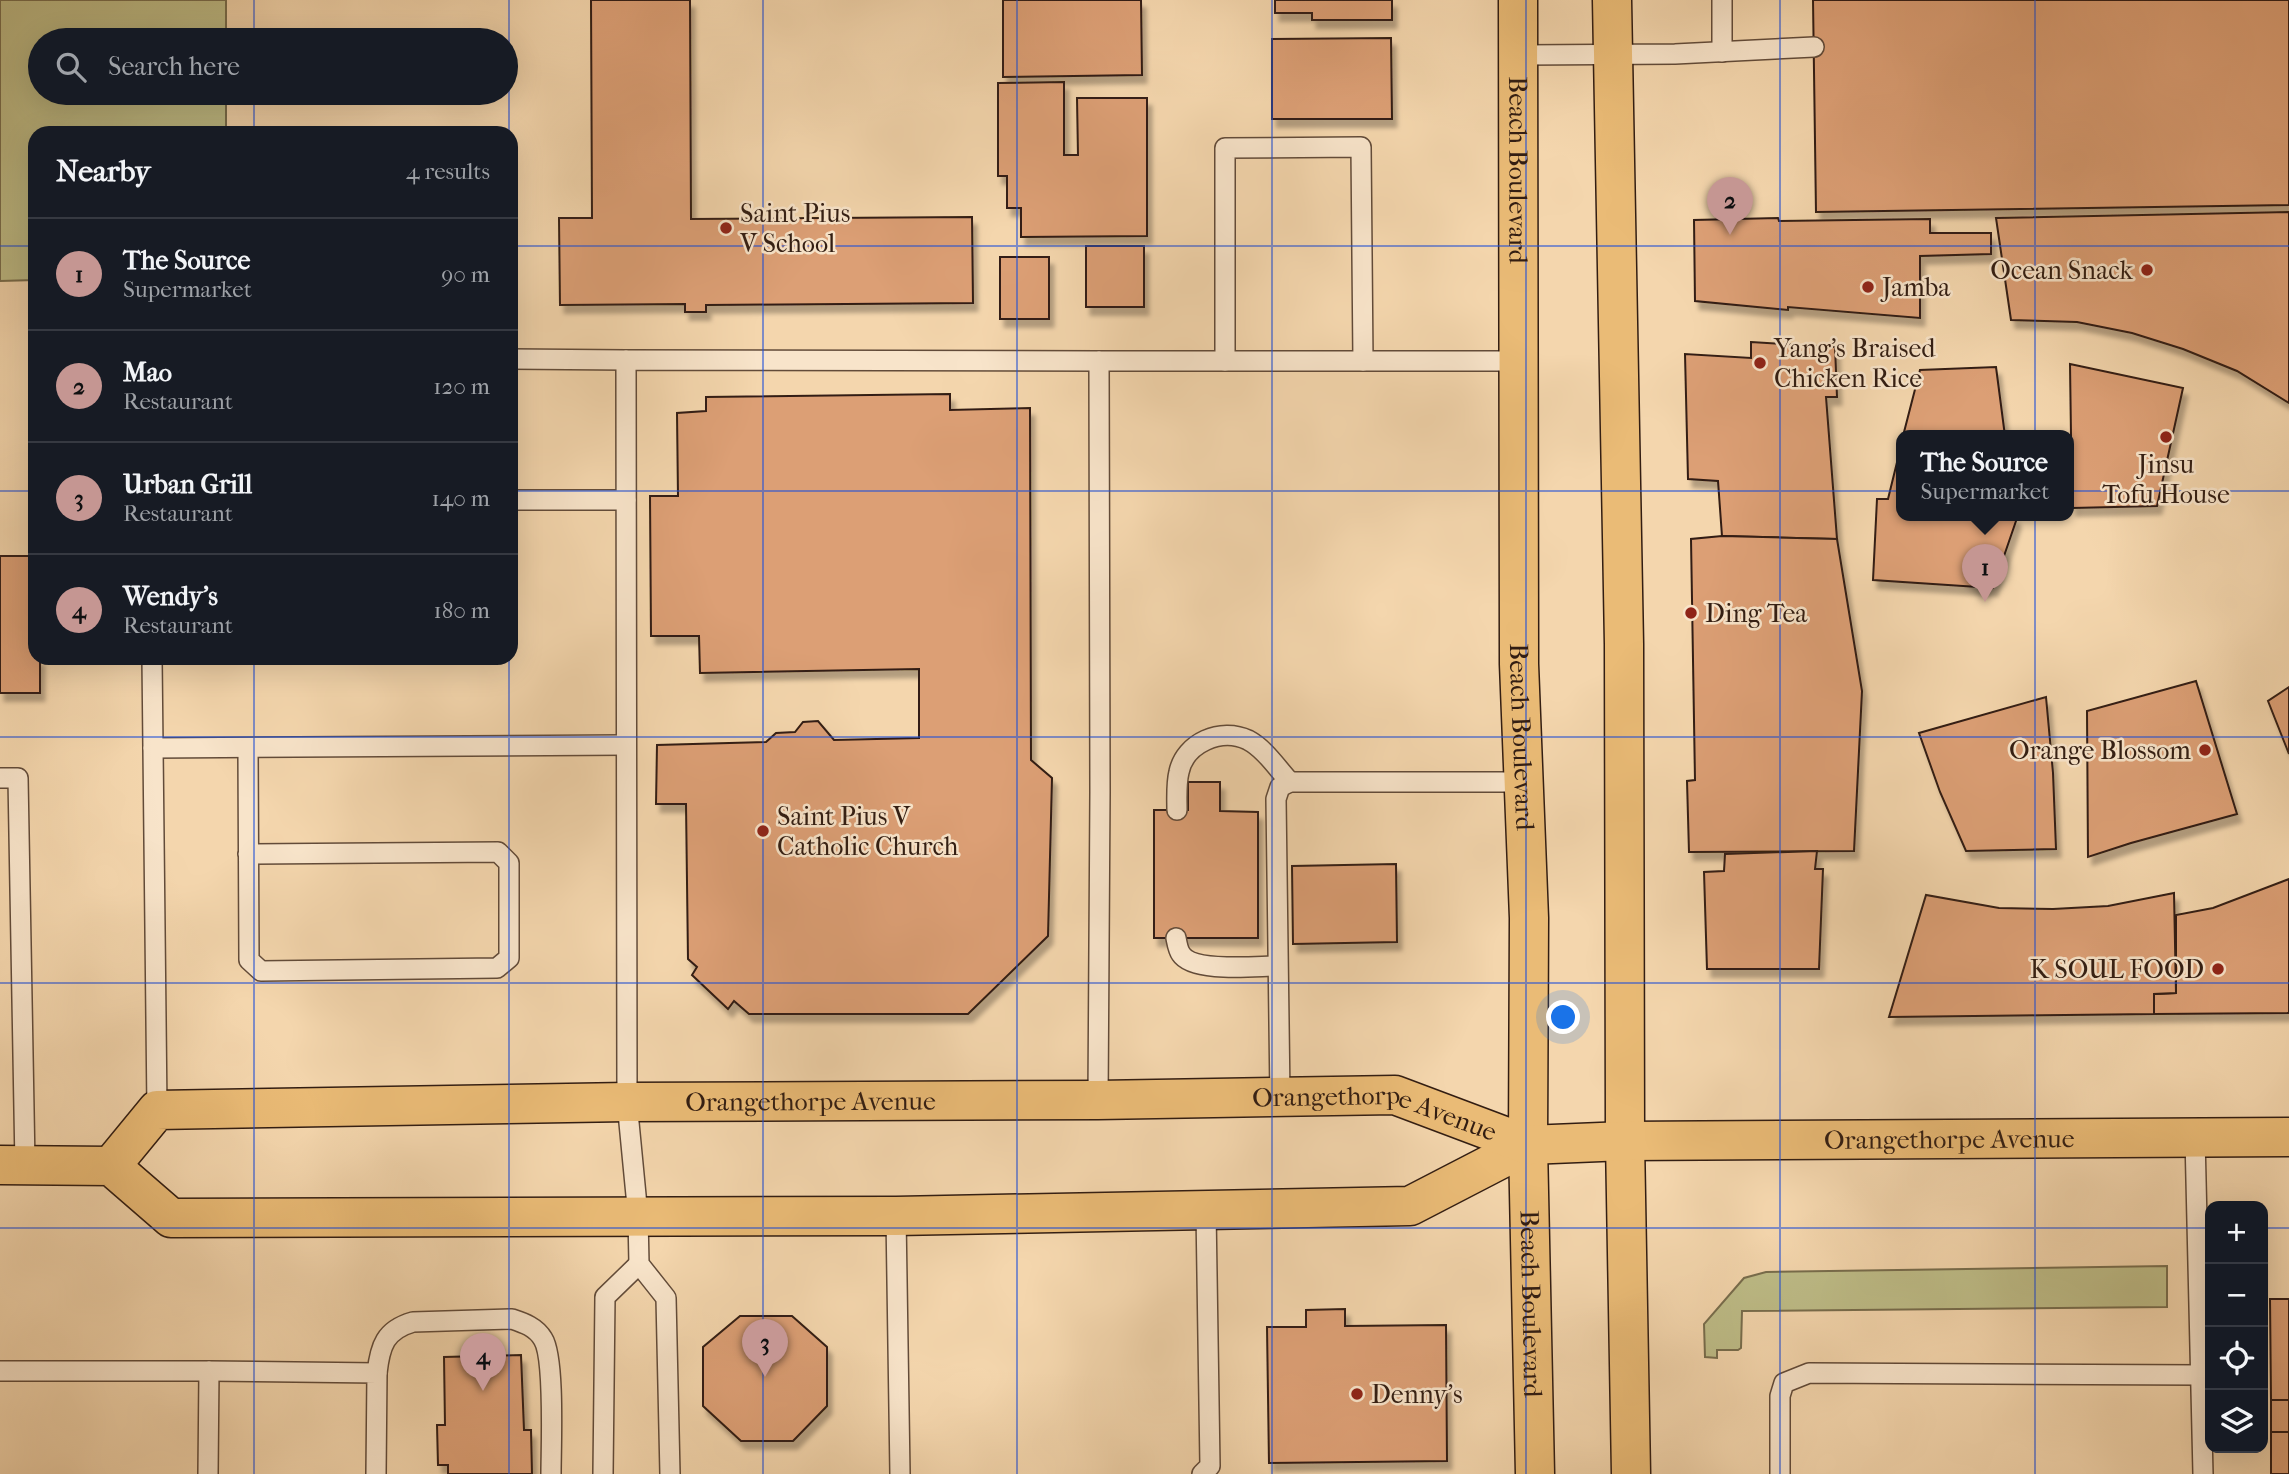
<!DOCTYPE html>
<html lang="en">
<head>
<meta charset="utf-8">
<style>
  body { margin:0; font-family:"IM FELL French Canon",serif; background:#242831; color:#f1f3f6 }
  .controls { position:absolute; right:21px; bottom:21px; display:grid; overflow:hidden; border-radius:14px; box-shadow:0 7px 28px #0002 }
  .controls button { width:63px; height:63px; display:grid; place-items:center; padding:0; border:0; border-bottom:2px solid #363941; background:#171b24; color:#f1f3f6; font:35px sans-serif }
  .you { position:absolute; left:1564px; top:1018px; width:24px; height:24px; margin:-18px; border:5px solid #fff; border-radius:50%; background:#1a73e8; box-shadow:0 0 0 10px #1a73e833 }
  .badge { display:grid; place-items:center; width:46px; height:46px; border-radius:50%; background:#c59692; color:#111; font-size:23px; font-weight:700 }
  .pin { position:absolute; translate:-50% -58px; filter:drop-shadow(0 2px 4px #0008) }
  .pin::after { content:''; position:absolute; top:37px; width:24px; height:21px; background:inherit; clip-path:polygon(0 0,100% 0,50% 100%) }
  .popup { position:absolute; left:1896px; top:430px; width:178px; height:91px; box-sizing:border-box; display:grid; place-content:center; border-radius:14px; background:#171b24; filter:drop-shadow(0 2px 5px #0005); font-size:23px; white-space:nowrap; color:#9ea1a6 }
  .popup b { font-size:26px; color:#f1f3f6 }
  .popup::after { content:''; position:absolute; left:50%; top:100%; margin-left:-14px; border:14px solid transparent; border-top-color:#171b24 }
  .list { margin:0; padding:0; list-style:none }
  h2 { display:flex; justify-content:space-between; align-items:center; height:91px; margin:0; padding:0 28px; font-size:30px }
  h2 small { font-size:23px; font-weight:400; color:#9ea1a6 }
  .list li { display:grid; grid-template-columns:46px 1fr auto; gap:21px; align-items:center; box-sizing:border-box; height:112px; padding:0 28px; border-top:2px solid #363941 }
  .list b { display:block; font-size:26px; white-space:nowrap }
  .list p { margin:0; font-size:23px; white-space:nowrap; color:#9ea1a6 }
  .list em { font-size:23px; font-style:normal; color:#9ea1a6 }
  .icon { flex:none; width:38px; height:38px; fill:none; stroke:currentColor; stroke-width:2; stroke-linecap:round; stroke-linejoin:round }
  .map { position:relative; flex:none; width:2289px; height:1474px; overflow:hidden }
  .search { position:absolute; background:#171b24; box-shadow:0 7px 28px #0002; left:28px; top:28px; width:490px; height:77px; display:flex; align-items:center; gap:18px; box-sizing:border-box; padding:0 24px; border-radius:38px; color:#9ea1a6; font-size:26px }
  .panel { position:absolute; background:#171b24; box-shadow:0 7px 28px #0002; left:28px; top:126px; width:490px; height:539px; border-radius:21px }
  .map>svg:first-child { display:block }
</style>
</head>
<body>
<div class="map">
<svg width="2289" height="1474" viewBox="0 0 2289 1474">
  <defs>
    <filter id="shadow"><feDropShadow dx="4.5" dy="8" stdDeviation="2" flood-color="#0004"/></filter>
  </defs>
  <rect width="100%" height="100%" fill="#f4d6ad"/>
  <filter id="stains"><feTurbulence type="fractalNoise" baseFrequency=".00286" numOctaves="4"/><feColorMatrix values="0 0 0 0 .2 0 0 0 0 .09 0 0 0 0 .02 0 0 0 .5 -.17"/></filter>
  <radialGradient id="worn" r=".72"><stop offset=".6" stop-color="#630" stop-opacity="0"/><stop offset="1" stop-color="#630" stop-opacity=".3"/></radialGradient>
  <g fill="#bebd88" stroke="#786d4d" stroke-width="2">
    <path d="M0,0H226V40H40V93H226V133H35V280L0,281Z"/>
    <path d="M2167,1266V1307L1742,1311L1741,1348L1738,1350H1717V1358L1705,1357L1704,1324L1744,1278L1766,1272Z"/>
  </g>
  <g fill="#dc9f75" stroke="#321d12" stroke-width="2" filter="url(#shadow)">
    <path d="M591,0H690L691,219L972,217L973,303L706,305V312H685V304L560,305L559,218H592Z"/>
    <path d="M1003,0H1141L1142,75L1003,77Z"/>
    <path d="M1275,0H1392V20H1312V13H1275Z"/>
    <path d="M1813,0H2289V205L1816,212Z"/>
    <path d="M1391,38L1392,119H1272V39Z"/>
    <path d="M1064,82V155H1078L1077,98H1147V236L1021,237V208H1007V176H998V83Z"/>
    <path d="M2289,212V403L2237,371L2183,349L2132,333L2077,322L2011,320L1996,218Z"/>
    <path d="M1778,218L1779,221L1930,219V233H1991V254L1920,256V318L1788,307V310L1695,301L1694,220Z"/>
    <rect x="1086" y="246" width="58" height="61"/>
    <rect x="1000" y="257" width="49" height="62"/>
    <path d="M1751,342L1835,347L1837,397H1826L1837,539L1722,536L1718,481L1688,479L1685,354L1751,358Z"/>
    <path d="M2070,364L2183,388L2157,506L2072,508Z"/>
    <path d="M1996,367L2005,436H1903L1920,370Z"/>
    <path d="M950,394V410L1030,408L1031,760L1052,778L1048,936L968,1014H749L734,1001L728,1009L692,975L697,967L688,959L686,804H656L657,745L766,742L776,733L795,732L803,722L818,721L834,740L919,738V669L700,673L699,636H651L650,496H678L677,413L706,411V397Z"/>
    <path d="M1901,446V516H2015L2016,521L1993,588L1873,580L1877,499H1888Z"/>
    <path d="M1722,536L1837,539L1862,691L1854,851L1689,852L1687,781L1695,780L1691,539Z"/>
    <path d="M0,556H35V658H40V693H0Z"/>
    <path d="M2196,681L2237,814L2131,843L2088,857L2087,711Z"/>
    <path d="M2289,687V754L2268,701Z"/>
    <path d="M2046,697L2053,773L2056,849L1966,851L1940,792L1919,733Z"/>
    <path d="M1188,782H1220V811L1258,812V938H1154V810H1188Z"/>
    <path d="M1817,851L1815,869H1823L1819,969H1707L1704,872L1724,871L1725,854Z"/>
    <path d="M1396,864L1397,942L1293,944L1292,866Z"/>
    <path d="M2289,879V1013L2154,1014V994L2176,993V915L2213,908Z"/>
    <path d="M2174,893L2176,993L2154,994V1014L1889,1017L1926,895L1999,908L2053,909L2108,906Z"/>
    <path d="M2270,1299H2289V1400H2271Z"/>
    <path d="M1345,1309V1326L1446,1325L1447,1461L1269,1463L1267,1327H1306V1310Z"/>
    <path d="M740,1316H792L827,1347V1406L793,1441H741L703,1406V1347Z"/>
    <path d="M521,1355L524,1430H531L532,1474H448V1465H438L437,1425H445L444,1357Z"/>
    <rect x="2271" y="1400" width="18" height="32"/>
    <rect x="2271" y="1432" width="18" height="42"/>
  </g>
  <g fill="none" stroke-linecap="round" stroke-linejoin="round">
    <defs>
      <g id="lane">
        <path d="M1722,0V52"/>
        <path d="M1518,55L1675,54L1814,47"/>
        <path d="M511,359L626,360"/>
        <path d="M1225,361V148L1361,147L1363,361"/>
        <path d="M511,500H626"/>
        <path d="M152,658L157,1110"/>
        <path d="M153,748L626,745"/>
        <path d="M248,748L249,960L261,971L497,968L509,958V863L498,852L248,854"/>
        <path d="M0,778H18L25,1165"/>
        <path d="M1177,810C1177,798 1176,784 1179,772C1185,743 1221,727 1248,740C1265,749 1277,768 1290,782"/>
        <path d="M1176,938C1177,943 1178,950 1181,954C1193,973 1256,966 1277,966"/>
        <path d="M1280,1097L1276,799L1280,787L1290,782H1525"/>
        <path d="M1098,1100L1100,792L1099,361H1519"/>
        <path d="M2195,1138L2203,1474"/>
        <path d="M896,1216L900,1474"/>
        <path d="M0,1371H209L208,1474"/>
        <path d="M209,1371L377,1373L376,1474"/>
        <path d="M377,1373C380,1346 385,1330 413,1322L512,1319C524,1323 536,1327 543,1339C555,1358 551,1447 551,1474"/>
        <path d="M603,1474L605,1297L639,1264"/>
        <path d="M670,1474L666,1298L639,1264L638,1216L627,1102L626,360L1099,361"/>
        <path d="M1202,1474L1210,1466L1206,1211"/>
        <path d="M1780,1474V1396L1784,1383L1809,1373L2201,1375"/>
      </g>
      <g id="primary">
        <path id="s1" d="M1518,0L1519,664L1529,918L1528,1145L1535,1474"/>
        <path d="M1612,0L1624,644L1625,1141L1631,1474"/>
        <path d="M0,1165L111,1166L171,1218L896,1216L1410,1206L1528,1145"/>
        <path id="s2" d="M111,1166L157,1110L627,1102L1098,1100L1395,1095L1528,1145L1625,1141L2289,1137"/>
      </g>
    </defs>
    <use href="#lane" stroke="#624b39" stroke-width="22"/>
    <use href="#primary" stroke="#321d12" stroke-width="41"/>
    <use href="#lane" stroke="#f8e4ca" stroke-width="19"/>
    <use href="#primary" stroke="#eabb76" stroke-width="38"/>
  </g>
  <path fill="none" stroke="#1d4ed8" stroke-width="2" stroke-opacity="0.55" d="M254,0V40M509,0V133M763,0V1474M1017,0V1474M1272,0V1474M1526,0V1474M1780,0V1474M2035,0V1474M254,93V133M0,246H35M511,246H2289M0,491H35M511,491H2289M254,658V1474M509,658V1474M0,737H2289M0,983H2289M0,1228H2210M2263,1228H2289"/>
  <g fill="#8f2418" stroke="#f8e4ca" stroke-width="2.5">
    <circle cx="726" cy="228" r="7"/>
    <circle cx="2147" cy="270" r="7"/>
    <circle cx="1868" cy="287" r="7"/>
    <circle cx="1760" cy="363" r="7"/>
    <circle cx="2166" cy="437" r="7"/>
    <circle cx="1691" cy="613" r="7"/>
    <circle cx="2205" cy="750" r="7"/>
    <circle cx="763" cy="831" r="7"/>
    <circle cx="2218" cy="969" r="7"/>
    <circle cx="1357" cy="1394" r="7"/>
  </g>
  <g text-anchor="middle" stroke-width="5" stroke-linejoin="round" paint-order="stroke">
    <g font-size="26" fill="#321d12" stroke="#f8e4ca">
      <text dy="9" stroke="none"><textPath href="#s1" startOffset="170">Beach Boulevard</textPath></text>
      <text dy="9" stroke="none"><textPath href="#s1" startOffset="737">Beach Boulevard</textPath></text>
      <text dy="9" stroke="none"><textPath href="#s2" startOffset="726">Orangethorpe Avenue</textPath></text>
      <text dy="9" stroke="none"><textPath href="#s2" startOffset="1293">Orangethorpe Avenue</textPath></text>
      <text dy="9" stroke="none"><textPath href="#s2" startOffset="1874">Orangethorpe Avenue</textPath></text>
      <text dy="9" stroke="none"><textPath href="#s1" startOffset="1304">Beach Boulevard</textPath></text>
    </g>
    <g font-size="26" fill="#321d12" stroke="#f8e4ca" text-anchor="start">
      <text x="740" y="222">Saint Pius<tspan x="740" dy="30">V School</tspan></text>
      <text x="2133" y="279" text-anchor="end">Ocean Snack</text>
      <text x="1882" y="296">Jamba</text>
      <text x="1774" y="357">Yang's Braised<tspan x="1774" dy="30">Chicken Rice</tspan></text>
      <text x="2166" y="473" text-anchor="middle">Jinsu<tspan x="2166" dy="30">Tofu House</tspan></text>
      <text x="1705" y="622">Ding Tea</text>
      <text x="2191" y="759" text-anchor="end">Orange Blossom</text>
      <text x="777" y="825">Saint Pius V<tspan x="777" dy="30">Catholic Church</tspan></text>
      <text x="2204" y="978" text-anchor="end">K SOUL FOOD</text>
      <text x="1371" y="1403">Denny's</text>
    </g>
  </g>
  <rect width="100%" height="100%" filter="url(#stains)"/>
  <rect width="100%" height="100%" fill="url(#worn)"/>
</svg>
<div class="controls">
<button>+</button>
<button>−</button>
<button><svg class="icon" aria-label="locate" viewBox="0 0 24 24"><circle cx="12" cy="12" r="6"/><path d="M12 2v4M12 18v4M2 12h4M18 12h4"/></svg></button>
<button><svg class="icon" aria-label="layers" viewBox="0 0 24 24"><path d="M12 4l9 5-9 5-9-5zM3 14l9 5 9-5"/></svg></button>
</div>
<div class="you"></div>
<div class="pin badge" style="left:1985px;top:602px">1</div>
<div class="popup"><b>The Source</b>Supermarket</div>
<div class="pin badge" style="left:1730px;top:235px">2</div>
<div class="pin badge" style="left:765px;top:1377px">3</div>
<div class="pin badge" style="left:483px;top:1391px">4</div>
<div class="search"><svg class="icon" aria-label="search" viewBox="0 0 24 24"><circle cx="10" cy="10" r="6"/><path d="M15 15l6 6"/></svg>Search here</div>
<section class="panel">
<h2>Nearby<small>4 results</small></h2>
<ul class="list">
<li><span class="badge">1</span><div><b>The Source</b><p>Supermarket</p></div><em>90 m</em></li>
<li><span class="badge">2</span><div><b>Mao</b><p>Restaurant</p></div><em>120 m</em></li>
<li><span class="badge">3</span><div><b>Urban Grill</b><p>Restaurant</p></div><em>140 m</em></li>
<li><span class="badge">4</span><div><b>Wendy's</b><p>Restaurant</p></div><em>180 m</em></li>
</ul>
</section>
</div>
</body>
</html>
